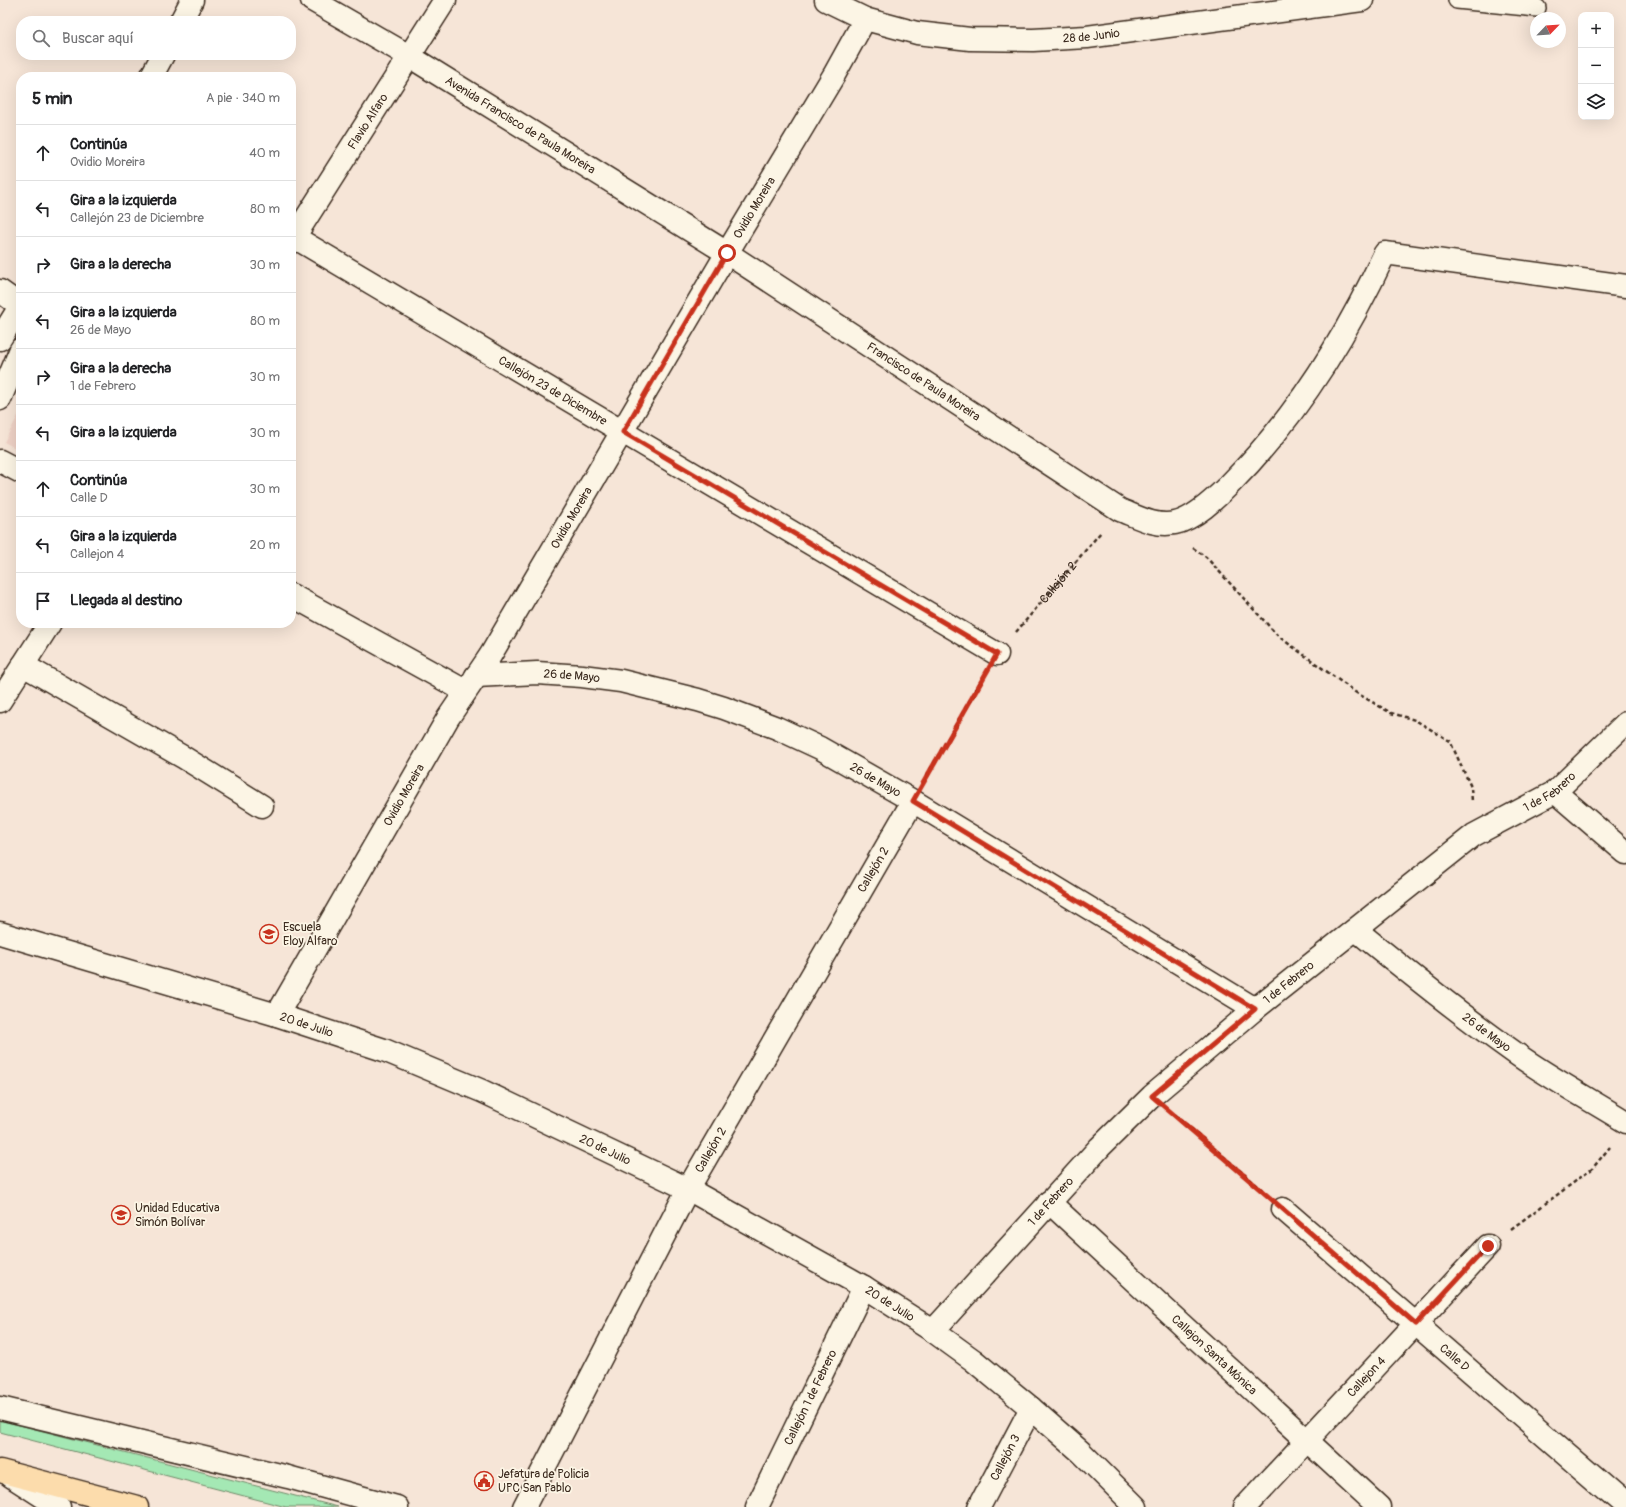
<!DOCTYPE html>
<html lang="es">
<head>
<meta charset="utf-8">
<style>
  body { margin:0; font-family:Pangolin,sans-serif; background:#f2f2f2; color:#202124 }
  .controls { position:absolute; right:12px; top:12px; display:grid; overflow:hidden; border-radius:8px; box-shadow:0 4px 16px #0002 }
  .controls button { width:36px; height:36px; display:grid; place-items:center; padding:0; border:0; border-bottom:1px solid #e0e0e0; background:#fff; color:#202124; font:20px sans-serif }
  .compass { position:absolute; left:1530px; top:12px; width:36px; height:36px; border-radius:50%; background:#fff; box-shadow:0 4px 16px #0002; rotate:65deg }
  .stop { position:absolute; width:12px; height:12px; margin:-9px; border:3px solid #c8321e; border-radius:50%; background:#fff }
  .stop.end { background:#c8321e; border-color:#fff; box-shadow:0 1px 4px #0008 }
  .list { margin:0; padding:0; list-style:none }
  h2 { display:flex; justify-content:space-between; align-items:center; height:52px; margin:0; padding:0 16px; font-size:17px }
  h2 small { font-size:13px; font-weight:400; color:#757577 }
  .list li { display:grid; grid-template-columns:26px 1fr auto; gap:12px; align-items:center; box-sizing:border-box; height:56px; padding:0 16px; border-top:1px solid #e0e0e0 }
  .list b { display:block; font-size:15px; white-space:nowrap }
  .list p { margin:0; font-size:13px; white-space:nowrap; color:#757577 }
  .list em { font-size:13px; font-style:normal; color:#757577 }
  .icon { flex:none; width:22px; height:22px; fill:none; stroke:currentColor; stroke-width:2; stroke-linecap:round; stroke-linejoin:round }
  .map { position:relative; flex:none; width:1626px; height:1507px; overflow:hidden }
  .search { position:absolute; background:#fff; box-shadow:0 4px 16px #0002; left:16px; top:16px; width:280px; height:44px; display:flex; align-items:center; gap:10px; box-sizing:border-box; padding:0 14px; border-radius:16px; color:#757577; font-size:15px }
  .panel { position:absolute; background:#fff; box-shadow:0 4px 16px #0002; left:16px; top:72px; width:280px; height:556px; border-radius:16px }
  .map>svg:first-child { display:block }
</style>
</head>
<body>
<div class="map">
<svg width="1626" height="1507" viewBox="0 0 1626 1507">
  <rect width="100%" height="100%" fill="#f6e5d7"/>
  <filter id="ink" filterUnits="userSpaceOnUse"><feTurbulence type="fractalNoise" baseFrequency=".025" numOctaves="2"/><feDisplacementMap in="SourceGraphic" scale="8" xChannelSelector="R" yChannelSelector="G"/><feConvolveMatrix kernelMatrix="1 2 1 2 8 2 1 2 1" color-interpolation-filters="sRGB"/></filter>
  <g filter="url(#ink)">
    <path fill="#efd2c6" d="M21,410V451L4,442Z"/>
    <path fill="#a4e8b4" stroke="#708969" d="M0,1420L338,1507H286L0,1432Z"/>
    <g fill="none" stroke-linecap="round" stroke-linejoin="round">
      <defs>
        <path id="lane" d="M1457,0L1537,8"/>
        <g id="street">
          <path id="s2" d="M312,0L409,56L727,253L1120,510C1138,517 1155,527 1175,523C1194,519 1215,499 1229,485C1295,419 1346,337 1385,253L1626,286"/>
          <path id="s3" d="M826,0L865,19L917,33L970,39L1033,40L1087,37L1362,0"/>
          <path d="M181,21L192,0"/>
          <path d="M151,77L163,55"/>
          <path id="s4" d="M294,237L997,654"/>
          <path id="s5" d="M291,242L445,0"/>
          <path d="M0,291L21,306"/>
          <path d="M0,339L21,305"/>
          <path d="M0,399L21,349"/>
          <path d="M0,461L21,472"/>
          <path d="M291,595L465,691"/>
          <path d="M23,665L183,757L262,806"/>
          <path id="s6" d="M476,676L537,673L582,676L621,681L698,700L724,708L777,728L820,748L913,801L1255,1009"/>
          <path d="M0,701L50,623"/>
          <path d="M1555,792L1626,853"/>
          <path id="s7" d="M1356,930C1408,972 1460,1014 1515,1053C1550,1078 1589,1099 1626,1122"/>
          <path id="s8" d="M0,933L277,1015L384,1050L482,1091L688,1189L864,1287L933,1331L973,1360L1031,1408L1081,1452L1136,1507"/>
          <path id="s9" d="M277,1015L448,718L490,656L727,253L834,75L865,19"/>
          <path id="s10" d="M1049,1202L1379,1507"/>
          <path id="s11" d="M1283,1209L1626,1506"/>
          <path id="s12" d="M933,1331L1100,1147L1152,1096L1255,1009L1474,835L1555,792L1626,723"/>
          <path d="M0,1408L288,1477L397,1507"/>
          <path d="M11,1476L59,1507"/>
          <path id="s13" d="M524,1507L688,1189L913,801"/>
          <path id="s14" d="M757,1507L864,1287"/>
          <path id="s15" d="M979,1507L1031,1408"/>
          <path id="s16" d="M1245,1507L1488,1246"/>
        </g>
        <path id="highway" d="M0,1471L137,1507"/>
      </defs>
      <use href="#lane" stroke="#3b2a1e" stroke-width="20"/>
      <use href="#street" stroke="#3b2a1e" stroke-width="25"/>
      <use href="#highway" stroke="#3b2a1e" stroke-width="25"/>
      <g stroke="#3b2a1e" stroke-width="2.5" stroke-dasharray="4 3" stroke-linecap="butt">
        <path d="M1193,548L1206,557L1278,636L1355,692L1391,713L1415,720L1450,741L1471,787L1472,802"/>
        <path id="s1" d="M1016,632L1101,532"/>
        <path d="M927,776L982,680"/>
        <path d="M1175,1115L1262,1190"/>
        <path d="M1511,1229L1592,1169L1610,1147"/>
      </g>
      <use href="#lane" stroke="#fcf5e5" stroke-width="17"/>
      <use href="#street" stroke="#fcf5e5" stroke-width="22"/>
      <use href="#highway" stroke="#fcdcac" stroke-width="22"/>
    </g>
  </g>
  <g fill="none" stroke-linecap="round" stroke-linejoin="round" filter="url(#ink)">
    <path stroke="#c8321e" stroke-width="5" d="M727,253L623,432L997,654L913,801L1255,1009L1152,1096L1416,1324L1488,1246"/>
  </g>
  <defs>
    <symbol id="school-ring" viewBox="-11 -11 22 22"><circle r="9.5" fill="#fcf5e5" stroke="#c8321e" stroke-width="1.5"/><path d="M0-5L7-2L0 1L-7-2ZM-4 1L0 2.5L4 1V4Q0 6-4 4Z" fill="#c8321e"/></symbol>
    <symbol id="civic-ring" viewBox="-11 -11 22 22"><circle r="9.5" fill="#fcf5e5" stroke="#c8321e" stroke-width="1.5"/><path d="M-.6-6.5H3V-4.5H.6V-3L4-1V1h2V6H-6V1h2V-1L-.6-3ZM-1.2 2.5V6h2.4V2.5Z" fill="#c8321e"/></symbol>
  </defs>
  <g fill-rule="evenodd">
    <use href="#school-ring" x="258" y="923" width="22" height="22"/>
    <use href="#school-ring" x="110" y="1204" width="22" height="22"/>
    <use href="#civic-ring" x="473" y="1470" width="22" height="22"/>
  </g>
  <g text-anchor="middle" stroke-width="3.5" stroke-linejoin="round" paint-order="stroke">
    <g font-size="12" fill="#3b2a1e" stroke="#fcf5e5">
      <text dy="4" stroke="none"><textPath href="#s3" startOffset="272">28 de Junio</textPath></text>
      <text dy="4" stroke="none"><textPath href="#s5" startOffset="143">Flavio Alfaro</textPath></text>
      <text dy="4" stroke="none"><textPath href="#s2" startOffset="243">Avenida Francisco de Paula Moreira</textPath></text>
      <text dy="4" stroke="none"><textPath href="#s9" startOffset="938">Ovidio Moreira</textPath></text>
      <text dy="4" stroke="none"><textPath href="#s2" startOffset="721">Francisco de Paula Moreira</textPath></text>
      <text dy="4" stroke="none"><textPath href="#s4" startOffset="301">Callejón 23 de Diciembre</textPath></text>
      <text dy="4" stroke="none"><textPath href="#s9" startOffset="578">Ovidio Moreira</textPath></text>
      <text dy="4" stroke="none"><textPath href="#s1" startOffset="65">Callejón 2</textPath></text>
      <text dy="4" stroke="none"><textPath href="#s6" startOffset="96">26 de Mayo</textPath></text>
      <text dy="4" stroke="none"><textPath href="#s6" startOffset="420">26 de Mayo</textPath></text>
      <text dy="4" stroke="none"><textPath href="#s12" startOffset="823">1 de Febrero</textPath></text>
      <text dy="4" stroke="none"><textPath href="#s9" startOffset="254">Ovidio Moreira</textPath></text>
      <text dy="4" stroke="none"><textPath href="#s13" startOffset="727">Callejón 2</textPath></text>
      <text dy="4" stroke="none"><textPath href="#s12" startOffset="499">1 de Febrero</textPath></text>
      <text dy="4" stroke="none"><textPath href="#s8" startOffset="320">20 de Julio</textPath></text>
      <text dy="4" stroke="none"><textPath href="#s7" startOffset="166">26 de Mayo</textPath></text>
      <text dy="4" stroke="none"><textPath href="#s8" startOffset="644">20 de Julio</textPath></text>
      <text dy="4" stroke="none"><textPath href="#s13" startOffset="403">Callejón 2</textPath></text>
      <text dy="4" stroke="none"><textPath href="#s12" startOffset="175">1 de Febrero</textPath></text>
      <text dy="4" stroke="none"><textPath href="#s8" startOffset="968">20 de Julio</textPath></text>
      <text dy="4" stroke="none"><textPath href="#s10" startOffset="225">Callejon Santa Mónica</textPath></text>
      <text dy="4" stroke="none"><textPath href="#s11" startOffset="227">Calle D</textPath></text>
      <text dy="4" stroke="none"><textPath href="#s16" startOffset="178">Callejon 4</textPath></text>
      <text dy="4" stroke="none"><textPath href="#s14" startOffset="122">Callejón 1 de Febrero</textPath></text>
      <text dy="4" stroke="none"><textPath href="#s15" startOffset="56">Callejón 3</textPath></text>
    </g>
    <g font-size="12" fill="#3b2a1e" stroke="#fcf5e5" text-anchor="start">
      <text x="283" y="931">Escuela<tspan x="283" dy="14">Eloy Alfaro</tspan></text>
      <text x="135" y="1212">Unidad Educativa<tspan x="135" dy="14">Simón Bolívar</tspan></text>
      <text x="498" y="1478">Jefatura de Policia<tspan x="498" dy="14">UPC San Pablo</tspan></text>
    </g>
  </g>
</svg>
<div class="controls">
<button>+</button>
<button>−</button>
<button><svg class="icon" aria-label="layers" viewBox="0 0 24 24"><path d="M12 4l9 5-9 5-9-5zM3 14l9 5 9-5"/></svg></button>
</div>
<svg class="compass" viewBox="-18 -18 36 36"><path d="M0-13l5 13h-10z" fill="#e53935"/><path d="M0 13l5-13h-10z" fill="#757577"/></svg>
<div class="stop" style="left:727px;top:253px"></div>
<div class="stop end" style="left:1488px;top:1246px"></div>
<div class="search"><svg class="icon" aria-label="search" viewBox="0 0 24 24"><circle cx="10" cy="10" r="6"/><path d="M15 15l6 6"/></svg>Buscar aquí</div>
<section class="panel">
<h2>5 min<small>A pie · 340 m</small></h2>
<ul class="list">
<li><svg class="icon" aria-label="ahead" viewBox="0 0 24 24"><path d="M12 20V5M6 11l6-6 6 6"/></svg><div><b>Continúa</b><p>Ovidio Moreira</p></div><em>40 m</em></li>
<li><svg class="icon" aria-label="left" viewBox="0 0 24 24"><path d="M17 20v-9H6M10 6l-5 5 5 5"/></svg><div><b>Gira a la izquierda</b><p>Callejón 23 de Diciembre</p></div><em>80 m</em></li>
<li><svg class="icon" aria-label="right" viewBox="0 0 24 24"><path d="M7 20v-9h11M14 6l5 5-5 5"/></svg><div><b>Gira a la derecha</b></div><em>30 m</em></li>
<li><svg class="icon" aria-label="left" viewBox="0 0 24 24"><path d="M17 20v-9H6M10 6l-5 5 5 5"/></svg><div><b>Gira a la izquierda</b><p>26 de Mayo</p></div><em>80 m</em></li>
<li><svg class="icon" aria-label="right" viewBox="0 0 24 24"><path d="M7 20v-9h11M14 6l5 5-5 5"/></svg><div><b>Gira a la derecha</b><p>1 de Febrero</p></div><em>30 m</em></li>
<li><svg class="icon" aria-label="left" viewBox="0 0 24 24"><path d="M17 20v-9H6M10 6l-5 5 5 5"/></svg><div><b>Gira a la izquierda</b></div><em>30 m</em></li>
<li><svg class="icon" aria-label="ahead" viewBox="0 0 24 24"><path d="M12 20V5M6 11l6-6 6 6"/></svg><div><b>Continúa</b><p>Calle D</p></div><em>30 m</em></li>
<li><svg class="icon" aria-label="left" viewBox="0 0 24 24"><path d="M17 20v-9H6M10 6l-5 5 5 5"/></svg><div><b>Gira a la izquierda</b><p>Callejon 4</p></div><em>20 m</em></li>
<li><svg class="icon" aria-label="arrive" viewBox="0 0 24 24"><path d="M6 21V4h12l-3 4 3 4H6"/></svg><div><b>Llegada al destino</b></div></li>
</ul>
</section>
</div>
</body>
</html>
